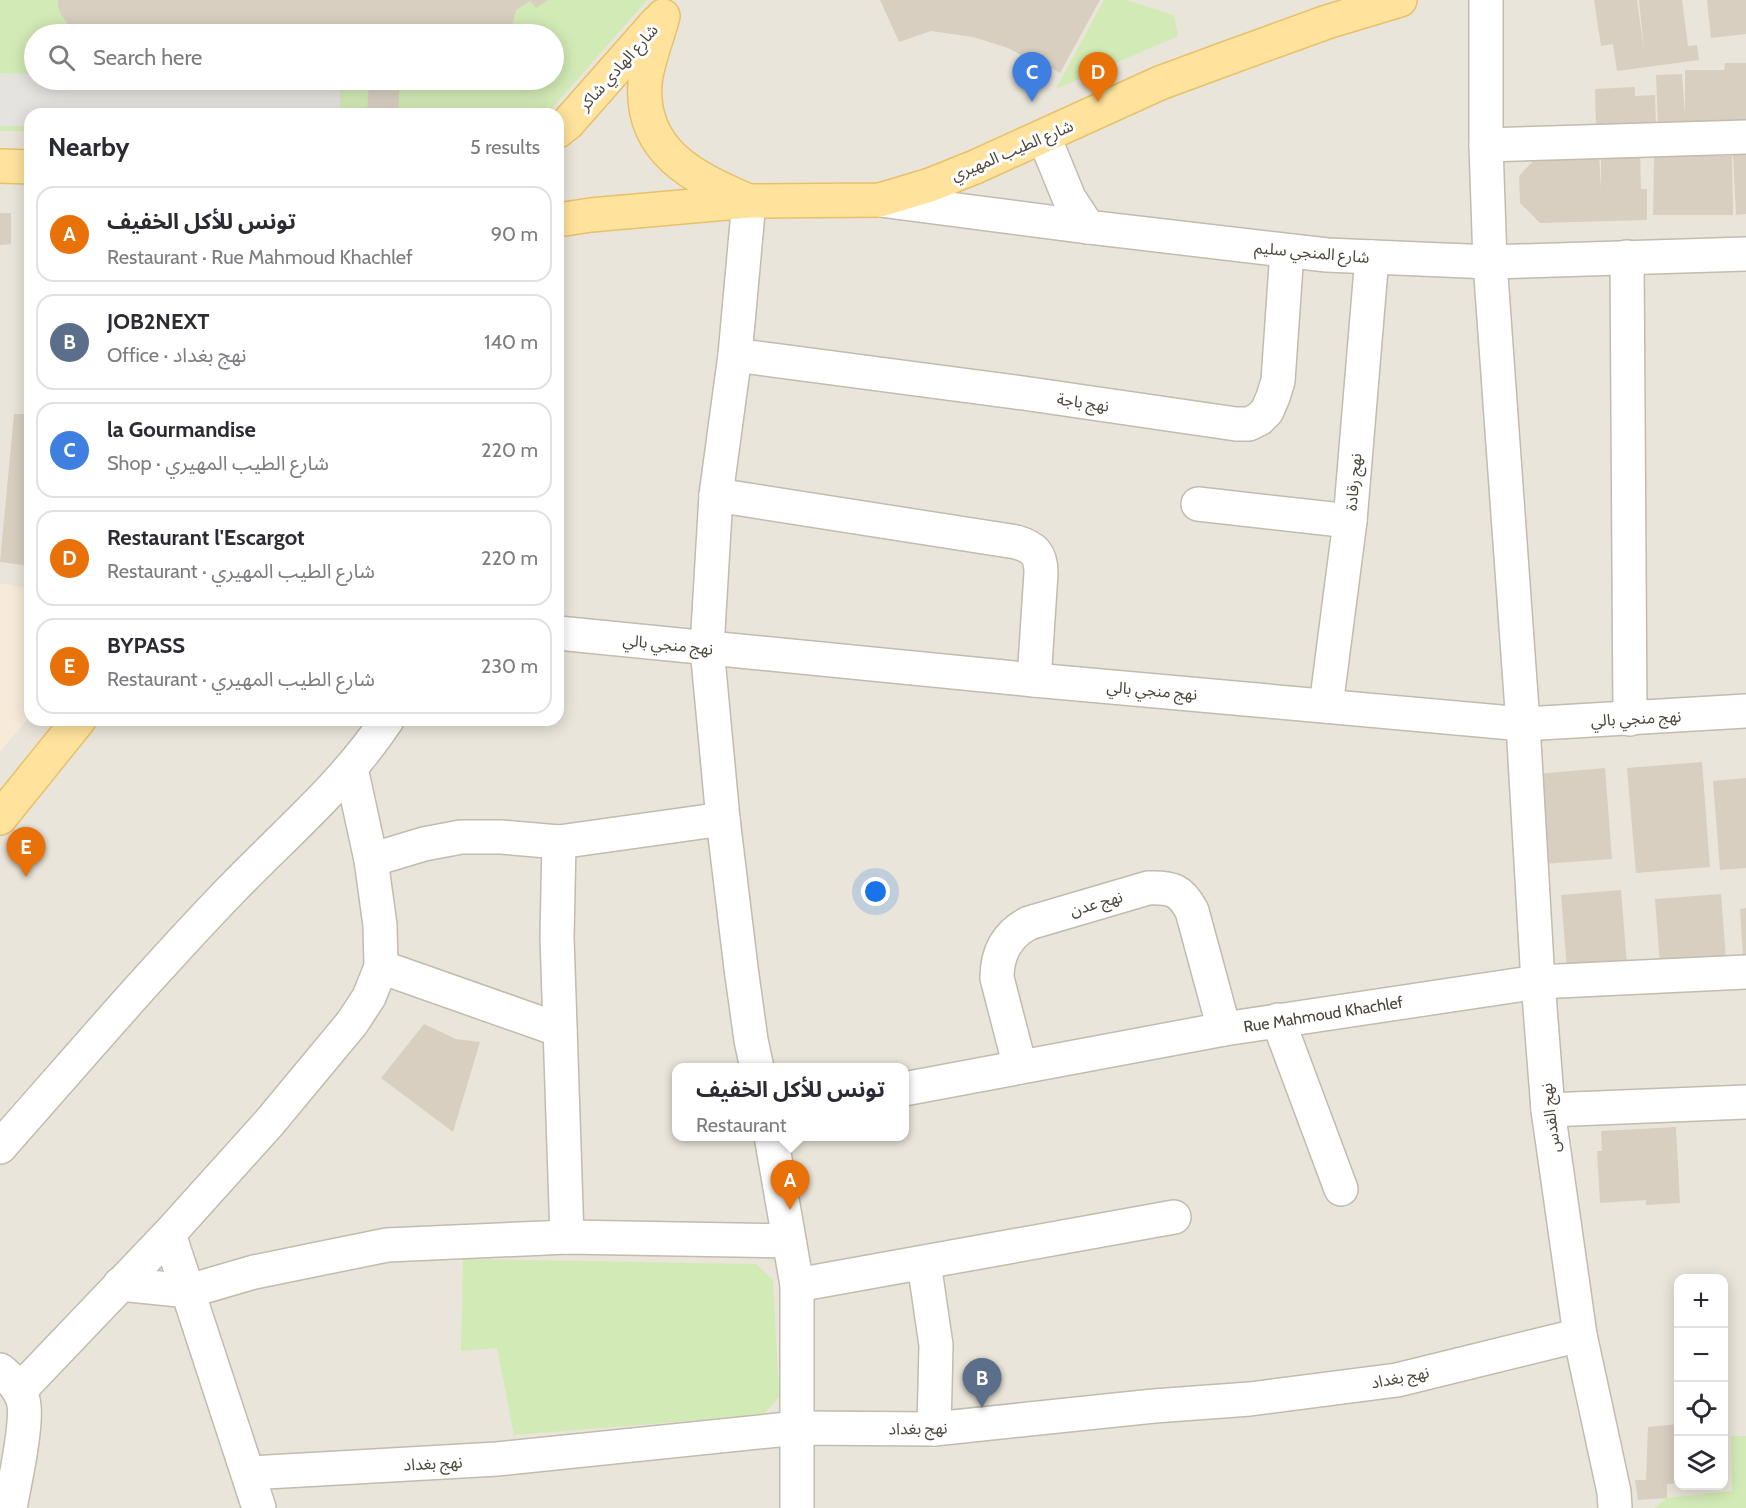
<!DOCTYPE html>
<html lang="en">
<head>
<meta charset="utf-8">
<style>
  body { margin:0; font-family:Cabin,"Noto Sans Arabic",sans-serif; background:#f7f7f7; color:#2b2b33 }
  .controls { position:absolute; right:18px; bottom:18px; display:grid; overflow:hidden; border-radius:12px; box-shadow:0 3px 15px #0003 }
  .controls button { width:54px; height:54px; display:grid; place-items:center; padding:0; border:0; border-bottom:2px solid #e1e1e2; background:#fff; color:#2b2b33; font:30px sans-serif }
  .you { position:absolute; left:876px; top:892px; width:21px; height:21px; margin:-15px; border:4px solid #fff; border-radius:50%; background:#1a73e8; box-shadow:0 0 0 9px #1a73e833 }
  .badge { display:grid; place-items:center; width:39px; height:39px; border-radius:50%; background:#1a73e8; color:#fff; font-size:20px; font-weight:700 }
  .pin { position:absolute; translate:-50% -50px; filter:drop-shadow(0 2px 3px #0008) }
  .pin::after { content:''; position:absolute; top:32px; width:21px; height:18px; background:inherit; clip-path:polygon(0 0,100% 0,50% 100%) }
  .popup { position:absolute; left:672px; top:1063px; width:237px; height:78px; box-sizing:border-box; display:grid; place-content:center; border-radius:12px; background:#fff; filter:drop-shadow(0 2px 4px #0005); font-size:20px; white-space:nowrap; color:#7c7c81 }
  .popup b { font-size:22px; color:#2b2b33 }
  .popup::after { content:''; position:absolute; left:50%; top:100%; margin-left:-12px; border:12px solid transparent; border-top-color:#fff }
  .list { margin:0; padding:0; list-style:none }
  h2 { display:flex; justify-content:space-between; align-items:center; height:78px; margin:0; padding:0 24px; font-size:26px }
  h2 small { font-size:20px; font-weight:400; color:#7c7c81 }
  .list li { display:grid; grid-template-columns:39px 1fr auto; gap:18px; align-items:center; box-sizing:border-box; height:96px; margin:0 12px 12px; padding:0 12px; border:2px solid #e1e1e2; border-radius:18px }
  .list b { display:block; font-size:22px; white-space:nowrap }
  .list p { margin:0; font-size:20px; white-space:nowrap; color:#7c7c81 }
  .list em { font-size:20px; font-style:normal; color:#7c7c81 }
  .icon { flex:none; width:33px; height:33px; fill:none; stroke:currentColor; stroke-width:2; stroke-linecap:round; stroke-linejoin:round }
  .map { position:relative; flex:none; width:1746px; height:1508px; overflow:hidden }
  .search { position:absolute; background:#fff; box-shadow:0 3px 15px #0003; left:24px; top:24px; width:540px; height:66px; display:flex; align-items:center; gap:15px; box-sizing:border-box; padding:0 21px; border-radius:33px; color:#7c7c81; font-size:22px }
  .panel { position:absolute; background:#fff; box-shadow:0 3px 15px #0003; left:24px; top:108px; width:540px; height:618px; border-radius:18px }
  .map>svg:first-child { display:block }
</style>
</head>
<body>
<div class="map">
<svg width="1746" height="1508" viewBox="0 0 1746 1508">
  <rect width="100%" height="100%" fill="#f6f3ec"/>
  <path fill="#eae5da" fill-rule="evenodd" d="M0,0H1746V1508H0ZM34,34H554V80H34ZM30,114H558V720H30ZM676,1068H904V1136H676ZM1678,1278H1724V1486H1678Z"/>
  <path fill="#f7ead8" d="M0,583L30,589V716L0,752Z"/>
  <g fill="#d2eab5" fill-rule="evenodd">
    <path d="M0,0H647L547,114H30V131H0ZM34,34H554V80H34Z"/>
    <path d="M1104,0H1126L1174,15L1178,36L1056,89Z"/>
    <path d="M463,1259L756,1264L773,1280L779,1397L763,1415L514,1435L497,1348L461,1351Z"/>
    <path d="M1731,1436H1746V1508H1654L1667,1498L1732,1491Z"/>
  </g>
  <path fill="#e5e3e0" d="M0,73L34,74V80H340V114H30V126H0Z"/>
  <g fill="#d8cfc1">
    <path d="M58,0H548L536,8L530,1L516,10L510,34L487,31L459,34H339L328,31L301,29V34H66L67,22L61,15L58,7Z"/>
    <path d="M880,0H1100L1060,73L1040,62L1035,68L1023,56L1008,48L973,37L931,31L899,42Z"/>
    <path d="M1594,0H1637L1644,51L1639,0H1682L1688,46L1697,45L1699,60L1617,71L1613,44L1601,46Z"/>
    <path d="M1707,0H1746V34L1711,38Z"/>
    <path d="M1725,63H1746V125H1658L1656,75L1682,74L1685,115V70H1724Z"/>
    <path d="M369,80H400L398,114H367Z"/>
    <path d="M1635,87V96L1655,95L1656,125L1596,127L1595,89Z"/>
    <path d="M1640,153L1641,189H1647V220L1540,223L1520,203L1519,176L1537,157L1599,154L1601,189V154Z"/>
    <path d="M1733,154H1746V214L1736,215Z"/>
    <path d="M1654,156H1732L1733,215H1653Z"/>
    <path d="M0,213H11V244L0,245Z"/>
    <path d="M14,414H30V566L0,562Z"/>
    <path d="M1702,762L1710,867L1636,873L1627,768Z"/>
    <path d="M1605,768L1612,859L1543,864L1536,774Z"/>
    <path d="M1746,778V868L1720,870L1713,781Z"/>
    <path d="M1621,890L1627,965L1567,970L1561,895Z"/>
    <path d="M1721,894L1726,959L1660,965L1655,899Z"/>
    <path d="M1746,908V956H1743L1740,909Z"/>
    <path d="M424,1024L456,1039L480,1042L453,1132L381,1078Z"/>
    <path d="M1676,1127L1680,1203L1646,1205V1200L1600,1203L1597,1151H1602L1601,1131Z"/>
    <path d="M1678,1424V1483L1667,1484V1498L1638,1500L1635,1480H1646L1648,1427Z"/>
    <path d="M1724,1465H1725L1726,1484H1724Z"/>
  </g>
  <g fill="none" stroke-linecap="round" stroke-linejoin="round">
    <defs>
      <g id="minor">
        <path d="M1486,0V145L1490,262L1523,724L1538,982L1548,1110L1580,1335L1614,1492L1615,1508"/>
        <path d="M1044,137L1069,198L1088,227"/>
        <path d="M1486,145L1746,137"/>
        <path d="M880,200L1088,227L1327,255L1490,262L1746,254"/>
        <path d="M749,201L735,355L716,495L707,648L723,819L741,968L751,1040L757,1068"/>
        <path d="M1627,257L1630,719"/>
        <path d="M735,355L1023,393L1236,424H1249L1259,419L1267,411L1273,397L1278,381L1287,251"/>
        <path d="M716,495L1016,542C1034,547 1041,554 1041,573L1034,680"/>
        <path d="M1198,504L1350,521"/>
        <path d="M558,633L1034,680L1523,724L1746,711"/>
        <path d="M1326,706L1350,521L1372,257"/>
        <path d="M559,842L557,937L567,1237"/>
        <path d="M371,860L424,844L461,837H501L559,842L723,819"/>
        <path d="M381,967L560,1030"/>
        <path d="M1278,1020L1341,1189"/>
        <path d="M1020,1067L997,978C997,953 1007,934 1029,923L1148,888C1172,887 1181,890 1192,911L1224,1029"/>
        <path d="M904,1089L1224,1029L1538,982L1746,972"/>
        <path d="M1548,1110L1746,1102"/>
        <path d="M771,1136L797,1285V1508"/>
        <path d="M0,1147C76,1061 151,973 231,890C284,835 344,785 387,720"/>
        <path d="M169,1234L259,1508"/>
        <path d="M924,1263L936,1345L934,1429"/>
        <path d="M120,1284L189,1291L254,1272L387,1245L567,1237L788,1241"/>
        <path d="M797,1285L1174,1217"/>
        <path d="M0,1370C10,1378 19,1387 23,1400C29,1420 14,1485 10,1508"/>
        <path d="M19,1391L169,1234L269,1123L352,1023L369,997L381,967L380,925L371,860L351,768"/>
        <path d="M249,1473L497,1459L798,1428L934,1429L1154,1406L1250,1399L1397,1380L1580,1335"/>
      </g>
      <g id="major">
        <path d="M663,16C658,36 647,62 645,83C640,151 693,177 746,200"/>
        <path d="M558,131L568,123L657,22"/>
        <path d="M0,166L30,167"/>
        <path d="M558,220L591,215L749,201L880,200L930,185L975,167L1160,83L1225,59L1327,22L1400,0"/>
        <path d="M0,818L79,720"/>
      </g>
    </defs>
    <use href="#minor" stroke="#c2bbae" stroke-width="36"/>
    <use href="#major" stroke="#e6c16a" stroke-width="36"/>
    <use href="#minor" stroke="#fff" stroke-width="33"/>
    <use href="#major" stroke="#ffe39c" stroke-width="33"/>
  </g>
  <g text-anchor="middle" stroke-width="6" stroke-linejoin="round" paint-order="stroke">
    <g font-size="16" fill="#4b4439" stroke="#fff">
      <text transform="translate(618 67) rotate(-48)" y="6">شارع الهادي شاكر</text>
      <text transform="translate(1012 150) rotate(-23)" y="6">شارع الطيب المهيري</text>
      <text transform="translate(1312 252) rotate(5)" y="6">شارع المنجي سليم</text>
      <text transform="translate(1083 402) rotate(8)" y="6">نهج باجة</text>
      <text transform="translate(1353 482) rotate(-85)" y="6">نهج رقادة</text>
      <text transform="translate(668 644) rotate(6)" y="6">نهج منجي بالي</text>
      <text transform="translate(1152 690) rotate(5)" y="6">نهج منجي بالي</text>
      <text transform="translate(1636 718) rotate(-3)" y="6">نهج منجي بالي</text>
      <text transform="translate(1096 903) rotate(-16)" y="6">نهج عدن</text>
      <text transform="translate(1323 1014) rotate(-9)" y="6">Rue Mahmoud Khachlef</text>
      <text transform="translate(1550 1118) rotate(-97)" y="6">نهج القدس</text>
      <text transform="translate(1400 1377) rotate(-11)" y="6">نهج بغداد</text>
      <text transform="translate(918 1428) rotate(-1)" y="6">نهج بغداد</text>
      <text transform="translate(433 1463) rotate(-3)" y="6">نهج بغداد</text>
    </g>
  </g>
</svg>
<div class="controls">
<button>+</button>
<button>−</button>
<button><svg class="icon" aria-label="locate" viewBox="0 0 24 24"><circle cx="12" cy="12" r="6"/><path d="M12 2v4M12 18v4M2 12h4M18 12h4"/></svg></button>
<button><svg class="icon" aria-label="layers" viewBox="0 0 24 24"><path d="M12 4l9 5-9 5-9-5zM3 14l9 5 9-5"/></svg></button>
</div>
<div class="you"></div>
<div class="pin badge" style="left:790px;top:1210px;background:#e8710a">A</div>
<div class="popup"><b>تونس للأكل الخفيف</b>Restaurant</div>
<div class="pin badge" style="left:982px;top:1408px;background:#5c6f8a">B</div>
<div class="pin badge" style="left:1032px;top:102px;background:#3f7fe0">C</div>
<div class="pin badge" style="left:1098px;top:102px;background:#e8710a">D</div>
<div class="pin badge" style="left:26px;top:877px;background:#e8710a">E</div>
<div class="search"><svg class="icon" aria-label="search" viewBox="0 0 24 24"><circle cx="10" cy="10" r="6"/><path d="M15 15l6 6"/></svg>Search here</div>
<section class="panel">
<h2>Nearby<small>5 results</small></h2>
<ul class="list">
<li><span class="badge" style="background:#e8710a">A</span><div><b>تونس للأكل الخفيف</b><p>Restaurant · Rue Mahmoud Khachlef</p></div><em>90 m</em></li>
<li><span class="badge" style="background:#5c6f8a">B</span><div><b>JOB2NEXT</b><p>Office · نهج بغداد</p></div><em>140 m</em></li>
<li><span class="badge" style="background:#3f7fe0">C</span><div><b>la Gourmandise</b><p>Shop · شارع الطيب المهيري</p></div><em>220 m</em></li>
<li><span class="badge" style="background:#e8710a">D</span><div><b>Restaurant l'Escargot</b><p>Restaurant · شارع الطيب المهيري</p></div><em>220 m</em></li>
<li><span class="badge" style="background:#e8710a">E</span><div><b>BYPASS</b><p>Restaurant · شارع الطيب المهيري</p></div><em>230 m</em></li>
</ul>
</section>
</div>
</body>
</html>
